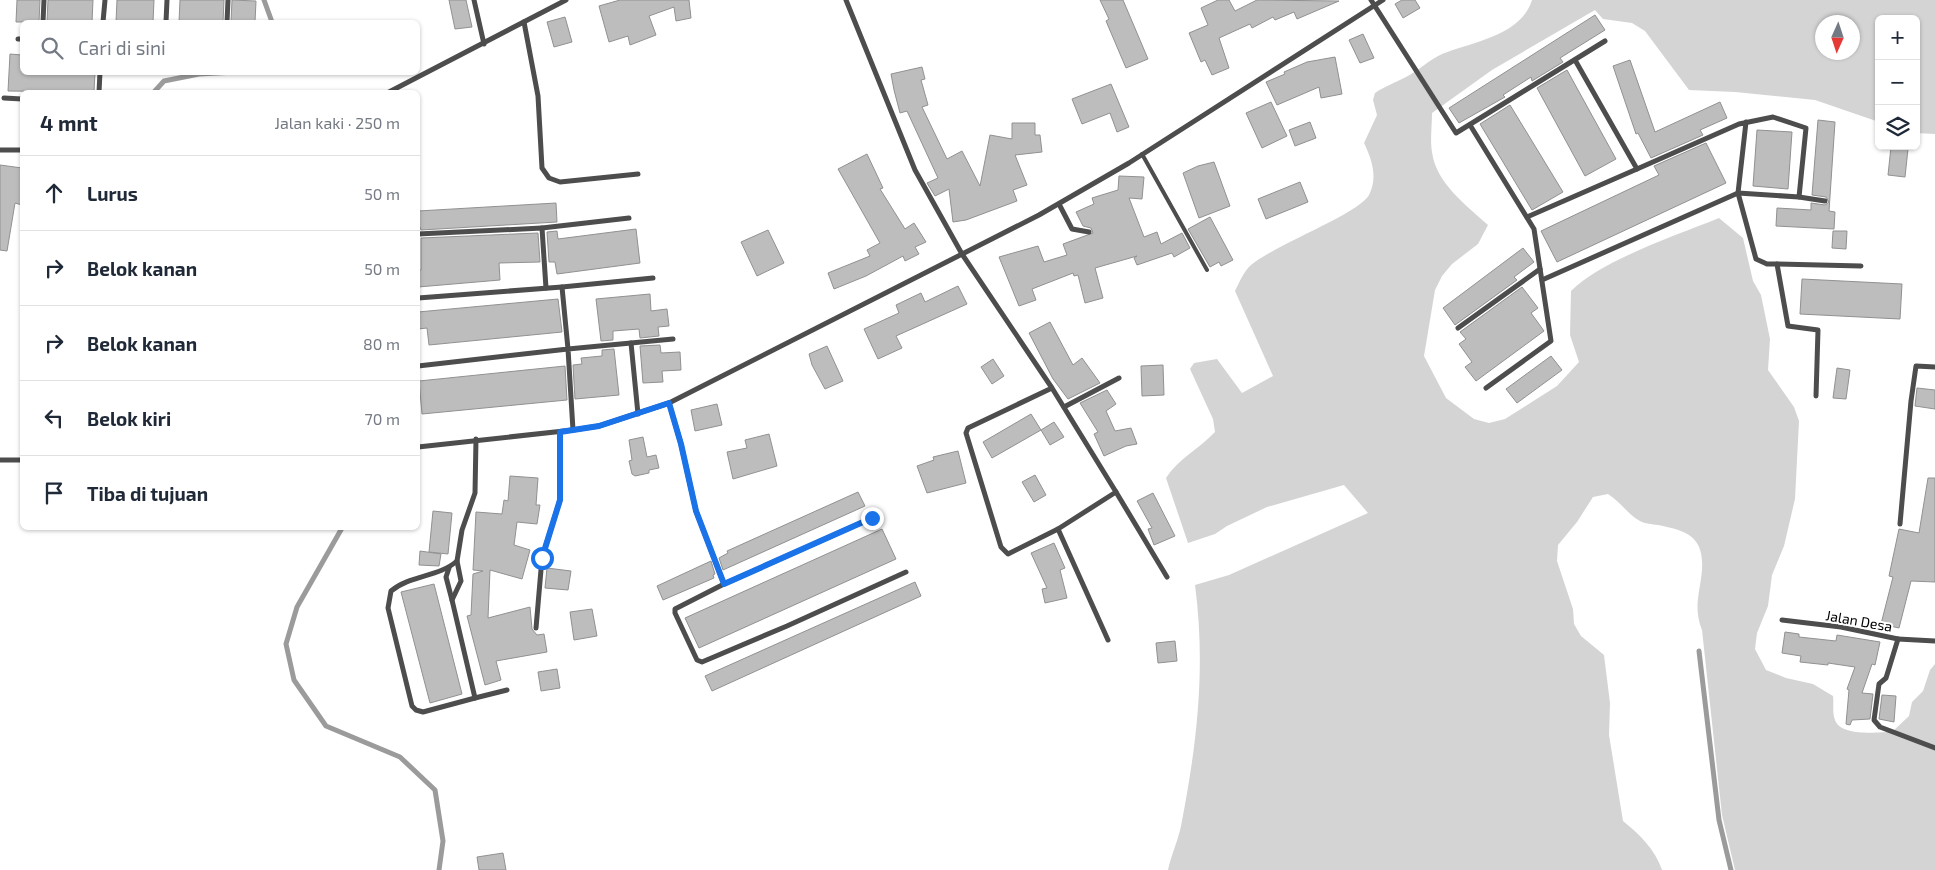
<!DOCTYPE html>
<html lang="id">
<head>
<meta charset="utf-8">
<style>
  body { margin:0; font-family:"Exo 2",sans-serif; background:#f2f2f3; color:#1f2937 }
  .controls { position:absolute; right:15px; top:15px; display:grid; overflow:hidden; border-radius:8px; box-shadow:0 1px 4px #0004 }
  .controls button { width:45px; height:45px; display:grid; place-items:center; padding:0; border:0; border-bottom:1px solid #e0e1e3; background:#fff; color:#1f2937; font:25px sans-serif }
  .compass { position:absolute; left:1815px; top:15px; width:45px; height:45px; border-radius:50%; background:#fff; box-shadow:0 1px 4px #0004; rotate:183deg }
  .stop { position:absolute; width:15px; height:15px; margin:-11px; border:4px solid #1a73e8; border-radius:50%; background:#fff }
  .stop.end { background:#1a73e8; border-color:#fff; box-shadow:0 1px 5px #0008 }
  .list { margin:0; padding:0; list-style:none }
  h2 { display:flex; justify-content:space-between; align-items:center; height:65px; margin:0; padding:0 20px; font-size:21px }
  h2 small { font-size:16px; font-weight:400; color:#747a83 }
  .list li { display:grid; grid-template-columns:32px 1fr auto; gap:15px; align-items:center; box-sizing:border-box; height:75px; padding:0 20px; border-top:1px solid #e0e1e3 }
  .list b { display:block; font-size:19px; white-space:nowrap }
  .list em { font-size:16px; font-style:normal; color:#747a83 }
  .icon { flex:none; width:28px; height:28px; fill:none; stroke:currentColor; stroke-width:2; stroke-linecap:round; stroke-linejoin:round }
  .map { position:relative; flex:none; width:1935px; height:870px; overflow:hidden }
  .search { position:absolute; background:#fff; box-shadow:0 1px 4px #0004; left:20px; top:20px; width:400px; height:55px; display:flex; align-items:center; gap:12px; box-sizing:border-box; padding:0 18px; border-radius:8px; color:#747a83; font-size:19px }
  .panel { position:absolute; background:#fff; box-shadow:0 1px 4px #0004; left:20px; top:90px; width:400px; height:440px; border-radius:8px }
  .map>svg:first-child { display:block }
</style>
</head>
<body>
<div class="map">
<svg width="1935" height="870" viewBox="0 0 1935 870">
  <rect width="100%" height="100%" fill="#fff"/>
  <path fill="#d4d4d4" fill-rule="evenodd" d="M1532,0H1935V134L1916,133V19H1879V122L1815,100L1735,92L1689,90L1645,31L1632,23L1603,19L1595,10L1492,70L1432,113C1432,125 1430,140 1432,152C1436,183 1466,205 1488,225L1478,244L1452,264L1442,276L1435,290L1424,356L1446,398L1474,419L1489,423L1505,419L1557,386L1579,362L1570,335L1571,291C1602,260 1677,235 1719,218L1743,238L1753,281L1761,295L1770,339L1768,370L1794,407L1799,421L1795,499L1784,546L1772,575L1768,606L1757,633L1755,649L1766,670L1786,678L1813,684L1833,696C1834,703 1832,713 1835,720C1841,737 1878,732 1892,732L1909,716L1912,702L1923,691L1930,670L1935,664V870H1735L1722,815L1702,630C1693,607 1700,593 1702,570C1704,537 1688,531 1658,525C1652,524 1645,524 1640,521C1627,514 1621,502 1608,494L1593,497L1577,522L1558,545L1557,561L1573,609L1574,624L1581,636L1604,655L1610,703L1609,735L1623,821C1640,835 1655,849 1662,870H1168C1171,855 1178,841 1181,826C1197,744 1206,668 1195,585L1229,575L1368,513L1344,485L1267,507L1227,526L1215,534L1188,543L1166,478C1178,459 1199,449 1215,432L1213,419L1190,369L1194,363L1217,359L1242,393L1273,376L1235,291C1239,283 1244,271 1251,265C1273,246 1360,213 1369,195C1378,177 1372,160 1364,143L1377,115L1373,100L1375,93C1385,86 1395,83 1406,77C1418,71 1429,60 1442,54C1471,42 1521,36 1532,0ZM1822,22H1852V52H1822Z"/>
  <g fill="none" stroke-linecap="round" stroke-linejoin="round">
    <g stroke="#9b9b9b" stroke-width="5">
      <path d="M264,0L272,22"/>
      <path d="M154,92L164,81L199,74L235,72"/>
      <path d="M342,528L297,607L286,644L294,680L326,726L400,757L435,790L443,841L439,870"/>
      <path d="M1699,651L1719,820L1731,870"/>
    </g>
  </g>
  <g fill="#bdbdbd" stroke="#919191">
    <path d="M17,0H40L39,22H16Z"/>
    <path d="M48,0H93L92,22H47Z"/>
    <path d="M117,0H154L153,22H116Z"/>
    <path d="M180,0H224L223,22H179Z"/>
    <path d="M232,0L256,1L255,22H231Z"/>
    <path d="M449,0H466L472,27L455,29Z"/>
    <path d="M620,0H689L691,18L676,21L674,7L649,16L656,35L630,45L628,36L609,42L599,6Z"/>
    <path d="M1100,0H1123L1148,59L1126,68L1106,21L1109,19Z"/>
    <path d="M1218,0H1229L1235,11L1257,0L1339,1L1297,19L1294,12L1275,20L1273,17L1252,28L1250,24L1219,38L1229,68L1212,75L1205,60L1201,62L1189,33L1208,25L1201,8Z"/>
    <path d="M1402,0H1415L1420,8L1403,18L1395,4Z"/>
    <path d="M1595,15L1605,30L1560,58L1563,62L1532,81L1531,77L1503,95L1505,97L1459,123L1449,108Z"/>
    <path d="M565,17L572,42L554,47L547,22Z"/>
    <path d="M1363,34L1374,58L1360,63L1349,40Z"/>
    <path d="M10,54L22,55V72H95L94,92L8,91Z"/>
    <path d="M1335,57L1342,94L1321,98L1319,87L1277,105L1266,82L1285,74L1284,72L1307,62Z"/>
    <path d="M1630,60L1655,132L1720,102L1727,118L1700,130L1703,135L1651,158L1638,133L1636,134L1613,66Z"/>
    <path d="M922,67L925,79L921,80L928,105L922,107L947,159L962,151L980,186L990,135L1012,139V123H1035V135H1040L1042,152L1015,155L1027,185L1013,190L1017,201L966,220L953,222L949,189L935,196L927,183L938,178L907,111L900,113L894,90L891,74Z"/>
    <path d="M1567,70L1616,159L1585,176L1537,88Z"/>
    <path d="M1111,84L1129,127L1117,132L1110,113L1082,124L1072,99Z"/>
    <path d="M1271,102L1287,136L1262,148L1246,113Z"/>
    <path d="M1510,105L1563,192L1532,210L1480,124Z"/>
    <path d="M1818,120L1835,122L1829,211L1835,212L1834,229L1776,226L1777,208L1811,210V203L1825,205L1829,202L1826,197L1812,195Z"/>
    <path d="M1310,122L1316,138L1295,146L1289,130Z"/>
    <path d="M1757,130L1792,132L1788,189L1753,186Z"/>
    <path d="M1706,143L1726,183L1557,262L1541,231L1659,175L1654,166Z"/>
    <path d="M1891,147L1908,149L1905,177L1888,175Z"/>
    <path d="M867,154L883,188L880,189L905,229L914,223L926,242L915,247L919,254L905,261L903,256L866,276L834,289L828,273L870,256L867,250L880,243L838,169Z"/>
    <path d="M1214,162L1230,206L1199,218L1183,173L1198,166Z"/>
    <path d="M0,165L22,168V205L15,203L7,251L0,250Z"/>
    <path d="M1119,176L1144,177L1142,199L1129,198L1144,237L1157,232L1161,244L1182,233L1190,248L1174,257L1172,253L1137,265L1134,258L1137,256L1095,268L1103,298L1085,303L1078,275L1074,276L1073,273L1032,289L1036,300L1019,306L999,257L1038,246L1044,262L1067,255L1063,244L1093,233L1091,228L1083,226L1076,212L1094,204L1092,198L1118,190Z"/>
    <path d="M1300,182L1308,202L1266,219L1258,199Z"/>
    <path d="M556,203L557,222L421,230L420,227L418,228V211Z"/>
    <path d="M1210,217L1233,260L1221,266L1219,262L1210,267L1188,229Z"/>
    <path d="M636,229L640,263L557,274L555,262H549L547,232L557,231L558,239Z"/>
    <path d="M768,230L784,263L757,276L741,242Z"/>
    <path d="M1833,231H1847L1846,249L1832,248Z"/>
    <path d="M538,233L540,262L499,263L500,280L418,287V270H421V238Z"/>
    <path d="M1523,248L1534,262L1514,277L1517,280L1455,325L1443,308Z"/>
    <path d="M1802,279L1902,284L1900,319L1800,314Z"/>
    <path d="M958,286L967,304L896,336L902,348L878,359L864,329L899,313L896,305L921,293L925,302Z"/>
    <path d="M1522,287L1538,308L1531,313L1544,331L1476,381L1465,367L1472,362L1459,344L1466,339L1460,332Z"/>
    <path d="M650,294L651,311L667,309L669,326L658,327L659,336L640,338L639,329L613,331V340L601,341L596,299Z"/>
    <path d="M558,299L562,332L429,345L427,328L418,329V312Z"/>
    <path d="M1050,322L1073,365L1082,358L1100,383L1068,399L1053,379L1029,333Z"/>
    <path d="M660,345L661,353L680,352L681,370L662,371L663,382L643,383L640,346Z"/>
    <path d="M827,346L843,381L825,389L812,365L809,354Z"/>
    <path d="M614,349L619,395L575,399L573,365L582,364L581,358L602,356V350Z"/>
    <path d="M1551,356L1562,370L1517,403L1506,389Z"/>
    <path d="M993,359L1004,376L992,384L981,367Z"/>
    <path d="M1163,365L1164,395L1142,396L1141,366Z"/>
    <path d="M565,366L567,400L422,414L419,381Z"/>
    <path d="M1837,368L1850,370L1846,399L1833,398Z"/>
    <path d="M1917,388L1935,390V409L1915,406Z"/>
    <path d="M1107,390L1116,404L1106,411L1115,431L1131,428L1137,444L1126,446L1104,456L1094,434L1098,432L1080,403Z"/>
    <path d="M717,404L722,425L695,431L691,410Z"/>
    <path d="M1031,414L1041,430L992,458L983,442Z"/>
    <path d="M1054,422L1064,437L1050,445L1041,430Z"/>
    <path d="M769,434L777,466L733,479L727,452L747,448L745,440Z"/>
    <path d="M643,437L647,457L656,455L659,468L649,470V473L635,476L632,474L629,461L632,460L629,440Z"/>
    <path d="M958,451L966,483L927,493L917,466L934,460L933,457Z"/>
    <path d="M1035,475L1046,495L1034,502L1022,482Z"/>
    <path d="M510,476L538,478L536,505H540L537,524L517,522L514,545L530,550L522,579L490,570L488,618L530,607L532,629L537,635L544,634L547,652L496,661L501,680L485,685L467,616L471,615L473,574L483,571L473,570L476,512L502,514L504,500L508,501Z"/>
    <path d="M1928,478H1935V582L1911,581L1899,628L1881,624L1893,577L1889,576L1899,529L1919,533Z"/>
    <path d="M858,492L865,506L723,570L719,558L728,553L727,551Z"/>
    <path d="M1153,493L1175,536L1154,545L1148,529L1152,528L1137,501Z"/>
    <path d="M433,511L452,513L448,554L429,552Z"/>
    <path d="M882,529L896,559L699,648L685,618Z"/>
    <path d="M1054,543L1065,568L1060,570L1067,598L1045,603L1042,589L1047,588L1031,553Z"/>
    <path d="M420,551L441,554L439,566L419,565Z"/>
    <path d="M711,561L715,574L713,575L714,578L663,600L657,586Z"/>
    <path d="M547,568L571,571L568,590L545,588Z"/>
    <path d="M915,582L921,596L712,691L705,676Z"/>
    <path d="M434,584L462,694L430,703L401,592Z"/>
    <path d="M592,609L597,636L574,640L570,612Z"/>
    <path d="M1785,632L1799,634V637L1836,641L1837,635L1880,642L1875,665L1872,664L1862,693L1873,694L1870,719L1852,720L1850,725L1846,724L1849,690L1847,689L1855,667L1828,663V665L1800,662L1801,656L1782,653Z"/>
    <path d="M1175,641L1177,661L1158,663L1156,643Z"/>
    <path d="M557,669L560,688L541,691L538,672Z"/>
    <path d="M1882,695L1896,696L1894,722L1879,719Z"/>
    <path d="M503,853L506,870H479L477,857Z"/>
  </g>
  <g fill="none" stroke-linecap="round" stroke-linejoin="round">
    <path stroke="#4d4d4d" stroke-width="4" d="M1142,154L1207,270"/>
    <g stroke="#4d4d4d" stroke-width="5">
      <path d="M474,0L484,44"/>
      <path d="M846,0L915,170L962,254L1052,388L1116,492L1058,529L1008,554L1001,547L966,433L968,428L1052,388"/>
      <path d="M1371,0L1456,133L1605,41"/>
      <path d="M43,22L44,0"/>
      <path d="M103,22L105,0"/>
      <path d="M166,22L167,0"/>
      <path d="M227,22L228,0"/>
      <path d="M524,22L538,96L542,168L549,178L560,182L638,174"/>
      <path d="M18,39H22"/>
      <path d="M99,92L100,72"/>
      <path d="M389,92L566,0"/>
      <path d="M4,98L22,99"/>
      <path d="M1470,125L1534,229L1551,341L1486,388"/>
      <path d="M0,150H22"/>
      <path d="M1637,169L1739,124L1773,117L1806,128L1799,197L1738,193L1746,122"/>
      <path d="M1799,197L1825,201"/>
      <path d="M1059,204L1072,229L1089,232"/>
      <path d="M1527,217L1637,169L1575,60"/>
      <path d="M542,228L629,218"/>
      <path d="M418,234L542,228L546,288"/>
      <path d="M1777,264L1861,266"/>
      <path d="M1542,280L1738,193L1756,259L1767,264H1777L1788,326L1818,330L1816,396"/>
      <path d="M562,287L653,278"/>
      <path d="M418,298L562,287L568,349L418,366"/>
      <path d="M1458,328L1540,269"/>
      <path d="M631,343L638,414"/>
      <path d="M669,403L681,444L696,511L724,584L872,518"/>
      <path d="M1064,407L1119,378"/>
      <path d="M573,430L568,349L673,339"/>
      <path d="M476,439L475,493L462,530L457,561L461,581L452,600L475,698L507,690"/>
      <path d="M418,447L573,430L599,426L669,403L1039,215L1129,163L1383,0"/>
      <path d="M0,460H22"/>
      <path d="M1116,492L1167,577"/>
      <path d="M1900,524L1911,401L1916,366L1935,367"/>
      <path d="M1058,529L1108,640"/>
      <path d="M457,561C439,577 410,575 391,591L388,608L412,706L416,710L423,712L475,698"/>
      <path d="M449,568L446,577L452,600"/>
      <path d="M724,584L675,609V613L697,660L702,662L787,626L906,572"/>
      <path d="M1782,620L1841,627L1898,639L1886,678L1879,684L1874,720L1880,727L1935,748"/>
      <path d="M536,628L542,558L560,500V433"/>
      <path d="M1898,639L1935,641"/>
    </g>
  </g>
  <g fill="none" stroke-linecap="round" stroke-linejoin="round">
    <path stroke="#1a73e8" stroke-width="6" d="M542,558L560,500V432L599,426L669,403L681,444L696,511L724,584L872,518"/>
  </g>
  <g text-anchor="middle" stroke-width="4" stroke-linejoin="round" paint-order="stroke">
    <g font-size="14" fill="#000" stroke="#fff">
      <text transform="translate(1859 621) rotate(10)" y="5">Jalan Desa</text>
    </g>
  </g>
</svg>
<div class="controls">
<button>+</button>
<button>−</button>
<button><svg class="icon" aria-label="layers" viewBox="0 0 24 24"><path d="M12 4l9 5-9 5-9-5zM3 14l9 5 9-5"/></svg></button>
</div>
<svg class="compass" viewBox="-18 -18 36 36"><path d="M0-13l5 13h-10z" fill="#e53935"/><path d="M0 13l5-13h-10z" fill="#747a83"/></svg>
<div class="stop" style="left:542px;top:558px"></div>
<div class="stop end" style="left:872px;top:518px"></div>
<div class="search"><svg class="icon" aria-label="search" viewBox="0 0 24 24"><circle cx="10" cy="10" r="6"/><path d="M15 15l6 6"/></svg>Cari di sini</div>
<section class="panel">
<h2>4 mnt<small>Jalan kaki · 250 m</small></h2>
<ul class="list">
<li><svg class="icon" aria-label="ahead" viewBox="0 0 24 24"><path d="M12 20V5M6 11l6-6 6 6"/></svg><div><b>Lurus</b></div><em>50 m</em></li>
<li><svg class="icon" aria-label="right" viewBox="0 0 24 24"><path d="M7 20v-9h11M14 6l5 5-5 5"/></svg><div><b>Belok kanan</b></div><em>50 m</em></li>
<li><svg class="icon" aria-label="right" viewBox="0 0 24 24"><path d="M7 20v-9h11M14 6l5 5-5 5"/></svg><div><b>Belok kanan</b></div><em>80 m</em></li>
<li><svg class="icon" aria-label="left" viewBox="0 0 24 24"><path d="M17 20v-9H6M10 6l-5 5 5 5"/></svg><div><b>Belok kiri</b></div><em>70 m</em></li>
<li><svg class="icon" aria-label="arrive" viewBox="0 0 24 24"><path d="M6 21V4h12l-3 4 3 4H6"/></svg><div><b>Tiba di tujuan</b></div></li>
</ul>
</section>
</div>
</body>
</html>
